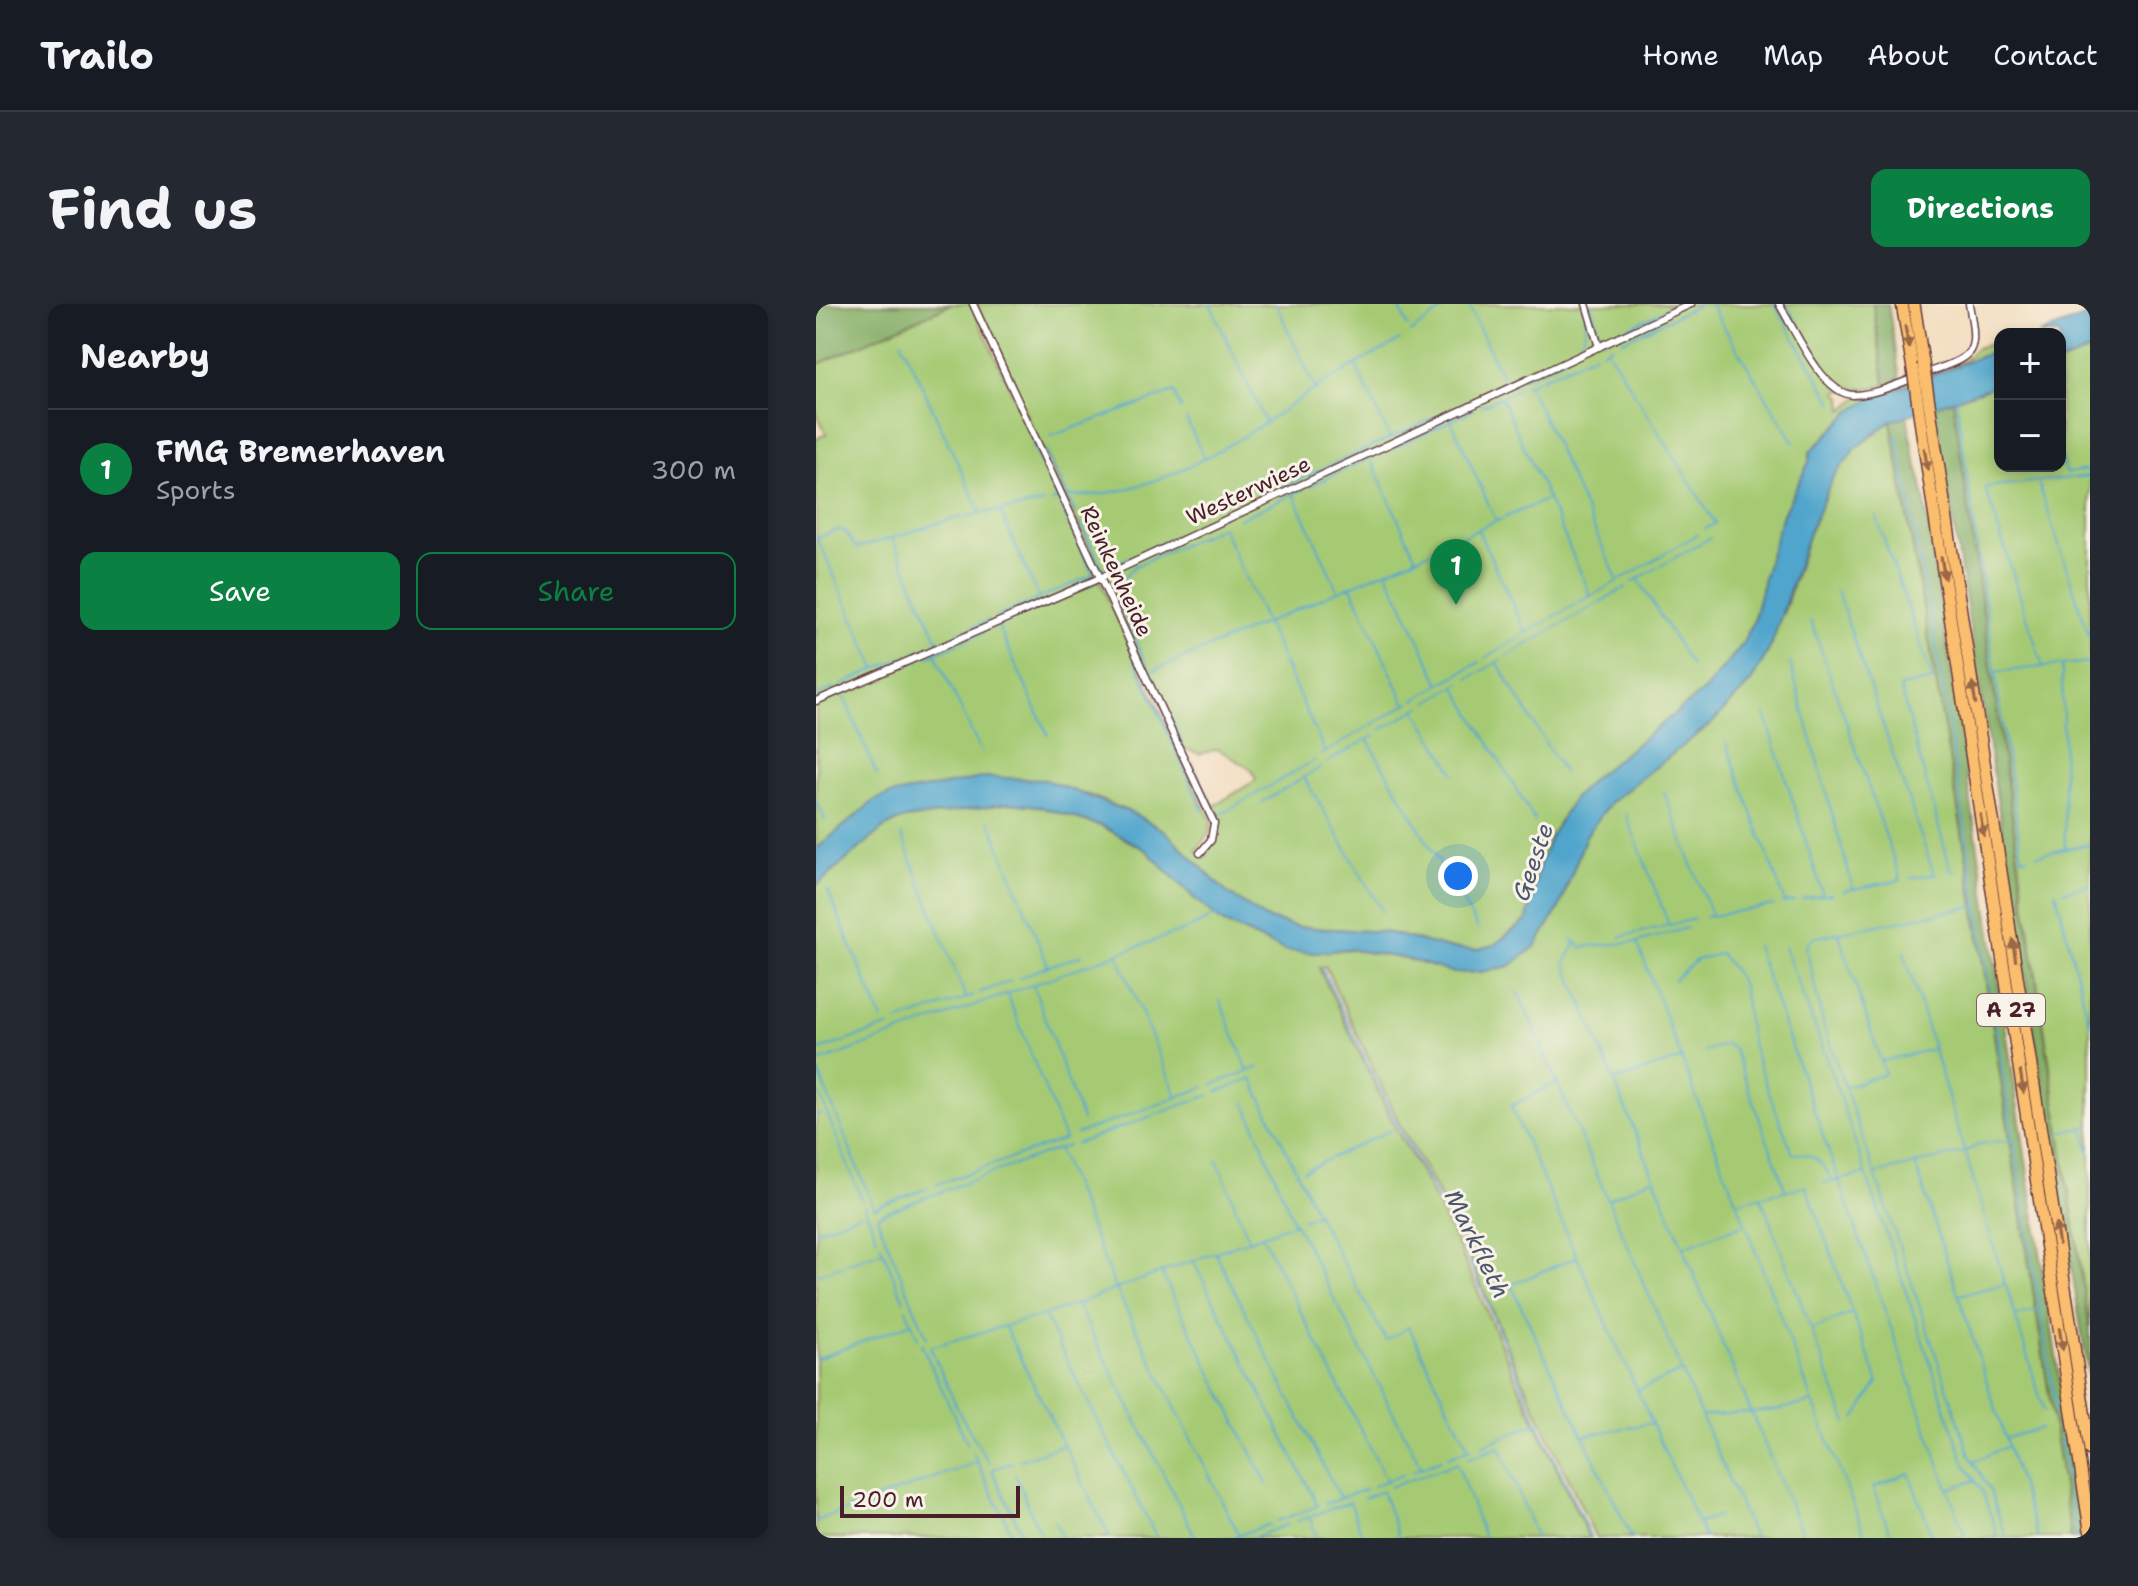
<!DOCTYPE html>
<html lang="en">
<head>
<meta charset="utf-8">
<style>
  body { margin:0; font-family:"Shantell Sans",sans-serif; background:#242831; color:#f1f3f6 }
  .controls { position:absolute; right:24px; top:24px; display:grid; overflow:hidden; border-radius:16px; box-shadow:0 4px 12px #0003 }
  .controls button { width:72px; height:72px; display:grid; place-items:center; padding:0; border:0; border-bottom:2px solid #363941; background:#171b24; color:#f1f3f6; font:40px sans-serif }
  .scale { position:absolute; left:24px; bottom:20px; width:180px; box-sizing:border-box; padding-left:8px; border:4px solid #4a1f2b; border-top:0; font-size:22px; line-height:28px; white-space:nowrap; color:#4a1f2b; -webkit-text-stroke:6px #f7f3e8; paint-order:stroke }
  .you { position:absolute; left:642px; top:572px; width:28px; height:28px; margin:-20px; border:6px solid #fff; border-radius:50%; background:#1a73e8; box-shadow:0 0 0 12px #1a73e833 }
  .badge { display:grid; place-items:center; width:52px; height:52px; border-radius:50%; background:#0b8043; color:#fff; font-size:26px; font-weight:700 }
  .pin { position:absolute; translate:-50% -66px; filter:drop-shadow(0 2px 4px #0008) }
  .pin::after { content:''; position:absolute; top:42px; width:28px; height:24px; background:inherit; clip-path:polygon(0 0,100% 0,50% 100%) }
  .list { margin:0; padding:0; list-style:none }
  h2 { display:flex; justify-content:space-between; align-items:center; height:104px; margin:0; padding:0 32px; font-size:34px }
  h2 small { font-size:26px; font-weight:400; color:#9ea1a6 }
  .list li { display:grid; grid-template-columns:52px 1fr auto; gap:24px; align-items:center; box-sizing:border-box; height:120px; padding:0 32px; border-top:2px solid #363941 }
  .list b { display:block; font-size:30px; white-space:nowrap }
  .list p { margin:0; font-size:26px; white-space:nowrap; color:#9ea1a6 }
  .list em { font-size:26px; font-style:normal; color:#9ea1a6 }
  .actions { display:flex; gap:16px; padding:24px 32px }
  .actions a { flex:1; padding:18px 0; border:2px solid #0b8043; border-radius:16px; text-align:center; font-size:28px; color:#0b8043 }
  .actions .main { background:#0b8043; color:#fff }
  .map { position:relative; flex:none; width:1274px; height:1234px; overflow:hidden; border-radius:16px }
  header { display:flex; align-items:center; gap:48px; box-sizing:border-box; height:112px; padding:0 40px; background:#171b24; border-bottom:2px solid #363941 }
  header strong { font-size:38px }
  nav { display:flex; gap:44px; margin-inline-start:auto; font-size:28px }
  .intro { display:flex; align-items:center; justify-content:space-between; box-sizing:border-box; height:192px; padding:0 48px }
  h1 { margin:0; font-size:56px }
  .button { padding:20px 36px; border-radius:16px; background:#0b8043; color:#fff; font-size:28px; font-weight:700 }
  main { display:flex; gap:48px; padding:0 48px }
  aside { flex:1; background:#171b24; border-radius:16px; box-shadow:0 4px 12px #0003 }
  .map>svg:first-child { display:block }
</style>
</head>
<body>
<header>
<strong>Trailo</strong>
<nav><a>Home</a><a>Map</a><a>About</a><a>Contact</a></nav>
</header>
<div class="intro"><h1>Find us</h1><a class="button">Directions</a></div>
<main>
<aside>
<h2>Nearby<small></small></h2>
<ul class="list">
<li><span class="badge">1</span><div><b>FMG Bremerhaven</b><p>Sports</p></div><em>300 m</em></li>
</ul>
<div class="actions"><a class="main">Save</a><a>Share</a></div>
</aside>
<div class="map">
<svg width="1274" height="1234" viewBox="0 0 1274 1234">
  <rect width="100%" height="100%" fill="#f7f3e8"/>
  <filter id="ink" filterUnits="userSpaceOnUse"><feTurbulence type="fractalNoise" baseFrequency=".0125" numOctaves="2"/><feDisplacementMap in="SourceGraphic" scale="16" xChannelSelector="R" yChannelSelector="G"/><feConvolveMatrix kernelMatrix="1 2 1 2 8 2 1 2 1" color-interpolation-filters="sRGB"/></filter>
  <filter id="wash" filterUnits="userSpaceOnUse"><feTurbulence type="fractalNoise" baseFrequency=".006" numOctaves="4" result="noise"/><feDisplacementMap in="SourceGraphic" scale="32" xChannelSelector="R" yChannelSelector="G"/><feGaussianBlur stdDeviation="1.8" result="paint"/><feColorMatrix in="noise" values="0 0 0 0 0 0 0 0 0 0 0 0 0 0 0 0 0 1.4 0 .05"/><feComposite in="paint" operator="in"/></filter>
  <g filter="url(#wash)">
    <rect width="100%" height="100%" fill="#f3dbbb"/>
    <g fill="#a6ca73" stroke="#78744f" stroke-width="2">
      <path d="M135,0H155L396,519L393,529L380,546L389,554C399,530 406,530 395,504L440,476L436,466L402,445L384,450L366,444L159,0H1057L1069,81C1053,87 1032,83 1021,88L1026,93L1027,106L1043,93L1054,92L1149,56L1160,44L1184,38V45L1055,95L1034,108L994,148L993,158L953,254L937,319L926,341L889,386L779,473L758,494L734,533L724,560L711,616L678,641L659,646L633,644L569,628L482,623L449,614L409,587L349,527L316,509L274,491L172,473L59,496L0,545V135L10,130L0,107V61Z"/>
      <path d="M1274,47V1026L1203,558L1137,96L1184,80V162H1244V58Z"/>
      <path d="M1075,117L1153,568L1255,1234H780L692,1045L642,924L585,823L509,662L503,664L580,825L608,874L646,950L702,1080L773,1234H0V582L66,525L83,516L194,499L222,502L288,523L330,546L378,594L406,618L452,639L499,649L532,645L591,655L638,669L732,621L743,604L770,532L794,499L897,418L968,308L993,229L1017,173L1041,143Z"/>
    </g>
    <g fill="#84ae65" stroke="#676648" stroke-width="2">
      <path d="M0,0H135L0,61Z"/>
      <path d="M1057,0H1072L1084,75L1069,81Z"/>
      <path d="M1137,96L1208,597L1274,1026V1081L1119,102Z"/>
      <path d="M1091,111L1097,148L1106,180L1268,1234H1255L1153,568L1075,117Z"/>
    </g>
    <g fill="#50a5cc" stroke="#4d627c" stroke-width="2">
      <path d="M1274,11V47L1244,58V30H1223Z"/>
      <path d="M1184,45V80L1075,117L1041,143L1017,173L993,229L955,342L935,378L897,418L794,499L770,532L743,604L720,642L694,662L665,668L638,669L591,655L532,645L499,649L470,647L406,618L378,594L330,546L288,523L222,502L194,499L83,516L66,525L0,582V545L59,496L72,491L172,473L230,476L316,509L349,527L409,587L449,614L482,623L569,628L633,644L659,646L678,641L711,616L724,560L734,533L758,494L779,473L889,386L926,341L937,319L953,254L967,210L993,158L994,148L1034,108L1055,95Z"/>
    </g>
    <g fill="none" stroke-linecap="round" stroke-linejoin="round">
      <g stroke="#50a5cc" stroke-width="2">
        <path d="M394,0L450,119"/>
        <path d="M460,0L500,86"/>
        <path d="M582,0L592,23"/>
        <path d="M652,0L690,81C728,64 783,53 767,0"/>
        <path d="M775,0L785,36L863,0"/>
        <path d="M894,0L978,139"/>
        <path d="M958,0L1017,99"/>
        <path d="M970,0L1013,72L1029,84"/>
        <path d="M594,29L635,0"/>
        <path d="M85,37L165,209L182,207"/>
        <path d="M806,37L885,0"/>
        <path d="M791,45L899,219L889,225"/>
        <path d="M786,47L796,42"/>
        <path d="M540,62L574,134L689,82"/>
        <path d="M713,80L779,50"/>
        <path d="M708,82L712,80L802,277L775,292L732,195"/>
        <path d="M686,93L702,84"/>
        <path d="M1140,95L1206,554L1211,553"/>
        <path d="M665,102L685,93L732,195L681,217"/>
        <path d="M370,115L388,153"/>
        <path d="M1081,131L1123,359L1260,1234"/>
        <path d="M235,132L358,88L365,105"/>
        <path d="M216,140L242,194"/>
        <path d="M577,144L657,106"/>
        <path d="M229,145L251,191"/>
        <path d="M1244,146L1250,169L1274,166"/>
        <path d="M1223,181L1274,335"/>
        <path d="M494,182L568,147"/>
        <path d="M478,190L522,287L450,319L509,448"/>
        <path d="M228,199L184,207L223,294L277,271L242,195L236,197"/>
        <path d="M165,209L125,218L76,234L123,339L173,316"/>
        <path d="M260,209L251,192C331,194 410,146 474,102C508,77 547,57 584,36"/>
        <path d="M1060,212L1117,376L1084,383L1135,567L1140,566"/>
        <path d="M423,215L488,185"/>
        <path d="M264,218L287,266L574,134"/>
        <path d="M662,226L710,329L731,317"/>
        <path d="M76,234L40,244L29,227L20,226L1,234L60,365L90,353"/>
        <path d="M598,255L680,217L635,116"/>
        <path d="M571,268L624,380L664,358"/>
        <path d="M822,275L875,362"/>
        <path d="M804,276L882,230"/>
        <path d="M305,277L319,262L406,223L450,319L334,368"/>
        <path d="M816,278L894,234"/>
        <path d="M302,283L304,303L366,438"/>
        <path d="M535,283L590,401L594,398"/>
        <path d="M523,287L600,254L554,154"/>
        <path d="M1021,287L1118,570"/>
        <path d="M180,313L222,295"/>
        <path d="M736,314L774,292"/>
        <path d="M995,317L1085,576L1027,587"/>
        <path d="M182,322L232,431"/>
        <path d="M176,324L279,279"/>
        <path d="M119,349L165,448"/>
        <path d="M98,350L122,339"/>
        <path d="M691,352L810,283"/>
        <path d="M111,353L168,328"/>
        <path d="M669,354L709,330"/>
        <path d="M319,356L387,507"/>
        <path d="M681,358L747,468"/>
        <path d="M974,359L1037,584"/>
        <path d="M1246,361L1249,545"/>
        <path d="M1227,363L1169,183L1274,172"/>
        <path d="M1179,368L1274,358"/>
        <path d="M652,375L685,356"/>
        <path d="M26,381L60,365"/>
        <path d="M639,382L719,517"/>
        <path d="M27,391L61,471"/>
        <path d="M0,392L18,384"/>
        <path d="M599,396L623,381"/>
        <path d="M8,397L105,355"/>
        <path d="M612,398L646,378"/>
        <path d="M600,406L638,469"/>
        <path d="M949,410L1007,591L1016,590"/>
        <path d="M565,426L606,402"/>
        <path d="M551,435L662,624"/>
        <path d="M910,439L969,598"/>
        <path d="M505,451L589,401"/>
        <path d="M376,458L402,512L499,456"/>
        <path d="M511,458L559,431"/>
        <path d="M488,473L566,607"/>
        <path d="M848,488L895,611"/>
        <path d="M0,497L9,516"/>
        <path d="M445,499L505,463"/>
        <path d="M810,510L853,621"/>
        <path d="M173,516L232,662L203,674"/>
        <path d="M85,530L150,694"/>
        <path d="M1220,551L1274,540"/>
        <path d="M1095,574L1121,570"/>
        <path d="M12,587L66,716"/>
        <path d="M1247,587L1274,580"/>
        <path d="M1240,588L1274,721"/>
        <path d="M986,595L1006,591"/>
        <path d="M966,599L978,597"/>
        <path d="M889,613L958,601"/>
        <path d="M1023,630L1069,770L1029,783"/>
        <path d="M804,633L878,615"/>
        <path d="M756,635L765,643L821,638L871,624"/>
        <path d="M760,638L749,659L867,943L927,921"/>
        <path d="M821,638L920,897"/>
        <path d="M940,642L1132,1185"/>
        <path d="M968,643L1005,738L1149,1161L1166,1186L1182,1234"/>
        <path d="M1088,648L1149,848L1059,870L1154,1152L1174,1186L1190,1234"/>
        <path d="M233,662L266,651"/>
        <path d="M506,665L582,823L643,932L722,1119L775,1234"/>
        <path d="M858,676L880,656L904,650C939,685 925,703 937,743C948,779 963,814 977,850C999,849 1007,858 1016,877"/>
        <path d="M217,681L266,817"/>
        <path d="M702,688L938,1234"/>
        <path d="M163,689L194,677"/>
        <path d="M404,697L432,767"/>
        <path d="M80,718L157,692"/>
        <path d="M0,747L74,722"/>
        <path d="M889,747L910,740L918,745L970,887"/>
        <path d="M1066,757L1117,745"/>
        <path d="M0,759L301,650"/>
        <path d="M0,762L58,904L112,884"/>
        <path d="M798,777L864,755"/>
        <path d="M740,779L695,802L761,953L695,981L767,1132L836,1119L761,953"/>
        <path d="M396,781L443,763"/>
        <path d="M389,783L361,793L301,650L377,623L399,612"/>
        <path d="M2,787L46,896"/>
        <path d="M401,788L436,775L507,922L570,1036L593,1023L653,1145"/>
        <path d="M429,798L478,919"/>
        <path d="M0,812L5,810"/>
        <path d="M1267,823L1274,850"/>
        <path d="M1247,828L1274,822"/>
        <path d="M260,830L360,794"/>
        <path d="M260,840L393,791"/>
        <path d="M252,842L242,845L300,985L479,919L606,1164"/>
        <path d="M401,856L433,936"/>
        <path d="M1099,859L1222,1234"/>
        <path d="M487,867L575,826"/>
        <path d="M1059,870L1008,723L990,642L995,634L1160,602"/>
        <path d="M1008,879L1049,870"/>
        <path d="M119,881L249,835L191,690"/>
        <path d="M945,894L1031,1119"/>
        <path d="M793,895L834,875"/>
        <path d="M48,902L61,934"/>
        <path d="M487,916L500,910"/>
        <path d="M0,927L44,910"/>
        <path d="M446,932L571,1177"/>
        <path d="M64,940L88,997"/>
        <path d="M867,944L935,1108L886,1112"/>
        <path d="M400,950L524,1194L550,1185"/>
        <path d="M378,958L502,1202L461,1217"/>
        <path d="M346,970L451,1180"/>
        <path d="M0,971L67,947"/>
        <path d="M1190,981L1228,1107"/>
        <path d="M1144,991L1189,980L1149,848L1164,840L1195,836"/>
        <path d="M260,1000L228,1011L341,1234"/>
        <path d="M90,1005L102,1035"/>
        <path d="M1200,1012L1221,1006"/>
        <path d="M189,1023L247,1140"/>
        <path d="M997,1025L1035,1009"/>
        <path d="M111,1034L61,914L65,910L241,845"/>
        <path d="M105,1040L152,1141"/>
        <path d="M0,1055L96,1019"/>
        <path d="M823,1086L864,1068"/>
        <path d="M997,1098L1050,1234"/>
        <path d="M836,1120L889,1234"/>
        <path d="M768,1134L816,1234"/>
        <path d="M1191,1134L1225,1124"/>
        <path d="M666,1142L721,1119"/>
        <path d="M156,1148L161,1157"/>
        <path d="M632,1153L657,1144"/>
        <path d="M652,1154L684,1143L721,1234"/>
        <path d="M204,1156L248,1141L294,1234"/>
        <path d="M1159,1157L1192,1142"/>
        <path d="M196,1158L176,1166L208,1234"/>
        <path d="M173,1159L144,1110L114,1043L227,1011"/>
        <path d="M596,1167L625,1156"/>
        <path d="M199,1171L226,1234"/>
        <path d="M557,1182L588,1170"/>
        <path d="M574,1183L641,1159L668,1234"/>
        <path d="M548,1194L566,1187L583,1234"/>
        <path d="M509,1200L523,1195"/>
        <path d="M493,1213L534,1198L547,1234"/>
        <path d="M0,1217L161,1158L198,1234"/>
        <path d="M239,1217L246,1234"/>
        <path d="M481,1217L493,1213L501,1234"/>
        <path d="M884,1219L903,1211"/>
        <path d="M380,1234L261,1000L300,985L423,1231L454,1220"/>
        <path d="M414,1234L422,1231"/>
        <path d="M437,1234L472,1220"/>
        <path d="M988,1234L935,1108L960,1106L997,1098L921,898L990,882L1062,1078L1039,1115"/>
        <path d="M1076,1234L1057,1184L1093,1169L1117,1234"/>
        <path d="M1150,1234L1132,1185L1160,1176"/>
      </g>
    </g>
  </g>
  <g filter="url(#ink)">
    <g fill="none" stroke-linecap="round" stroke-linejoin="round">
      <defs>
        <g id="street">
          <path d="M157,0L398,519L395,536L384,549"/>
          <path d="M770,0L783,43"/>
          <path d="M963,0C978,24 1006,90 1037,91C1057,91 1079,81 1098,74"/>
          <path d="M1108,70C1158,51 1163,54 1153,0"/>
          <path d="M0,397L284,274L875,0"/>
        </g>
        <g id="highway">
          <path d="M1086,0L1097,65"/>
          <path d="M1098,0L1107,58"/>
          <path d="M1116,119L1274,1146"/>
          <path d="M1105,123L1274,1226"/>
        </g>
      </defs>
      <use href="#street" stroke="#633b41" stroke-width="9"/>
      <use href="#highway" stroke="#633b41" stroke-width="14"/>
      <use href="#street" stroke="#fff" stroke-width="6"/>
      <use href="#highway" stroke="#fabe6e" stroke-width="11"/>
      <defs>
        <g id="highway-bridge">
          <path d="M1107,58L1116,119"/>
          <path d="M1097,65L1105,123"/>
        </g>
      </defs>
      <use href="#highway-bridge" stroke="#633b41" stroke-width="14" stroke-linecap="butt"/>
      <use href="#highway-bridge" stroke="#fabe6e" stroke-width="11"/>
    </g>
    <defs><path id="oneway-solid" d="M-6-.8H1V-3.2L6.5 0L1 3.2V.8H-6Z" transform="scale(2)"/></defs>
    <g fill="#996749">
      <use href="#oneway-solid" transform="translate(1091 33) rotate(80)"/>
      <use href="#oneway-solid" transform="translate(1110 155) rotate(81)"/>
      <use href="#oneway-solid" transform="translate(1127 264) rotate(81)"/>
      <use href="#oneway-solid" transform="translate(1158 389) rotate(-99)"/>
      <use href="#oneway-solid" transform="translate(1166 521) rotate(81)"/>
      <use href="#oneway-solid" transform="translate(1198 646) rotate(-99)"/>
      <use href="#oneway-solid" transform="translate(1206 778) rotate(81)"/>
      <use href="#oneway-solid" transform="translate(1241 930) rotate(-99)"/>
      <use href="#oneway-solid" transform="translate(1245 1035) rotate(81)"/>
    </g>
  </g>
  <g text-anchor="middle" stroke-width="6" stroke-linejoin="round" paint-order="stroke">
    <rect fill="#f7f3e8" stroke="#7e5f64" stroke-width="2" x="1161" y="690" width="68" height="32" rx="6"/>
    <g font-size="20" font-weight="bold" fill="#4a1f2b">
      <text x="1195" y="713">A 27</text>
    </g>
    <g font-size="22" fill="#4a1f2b" stroke="#f7f3e8">
      <text transform="translate(432 186) rotate(-25)" y="8">Westerwiese</text>
      <text transform="translate(301 267) rotate(65)" y="8">Reinkenheide</text>
    </g>
    <g font-size="24" font-style="italic" fill="#4c556b" stroke="#f7f3e8">
      <text transform="translate(717 558) rotate(-71)" y="8">Geeste</text>
      <text transform="translate(661 940) rotate(64)" y="8">Markfleth</text>
    </g>
  </g>
</svg>
<div class="controls">
<button>+</button>
<button>−</button>
</div>
<div class="scale">200 m</div>
<div class="you"></div>
<div class="pin badge" style="left:640px;top:301px">1</div>
</div>
</main>
</body>
</html>
